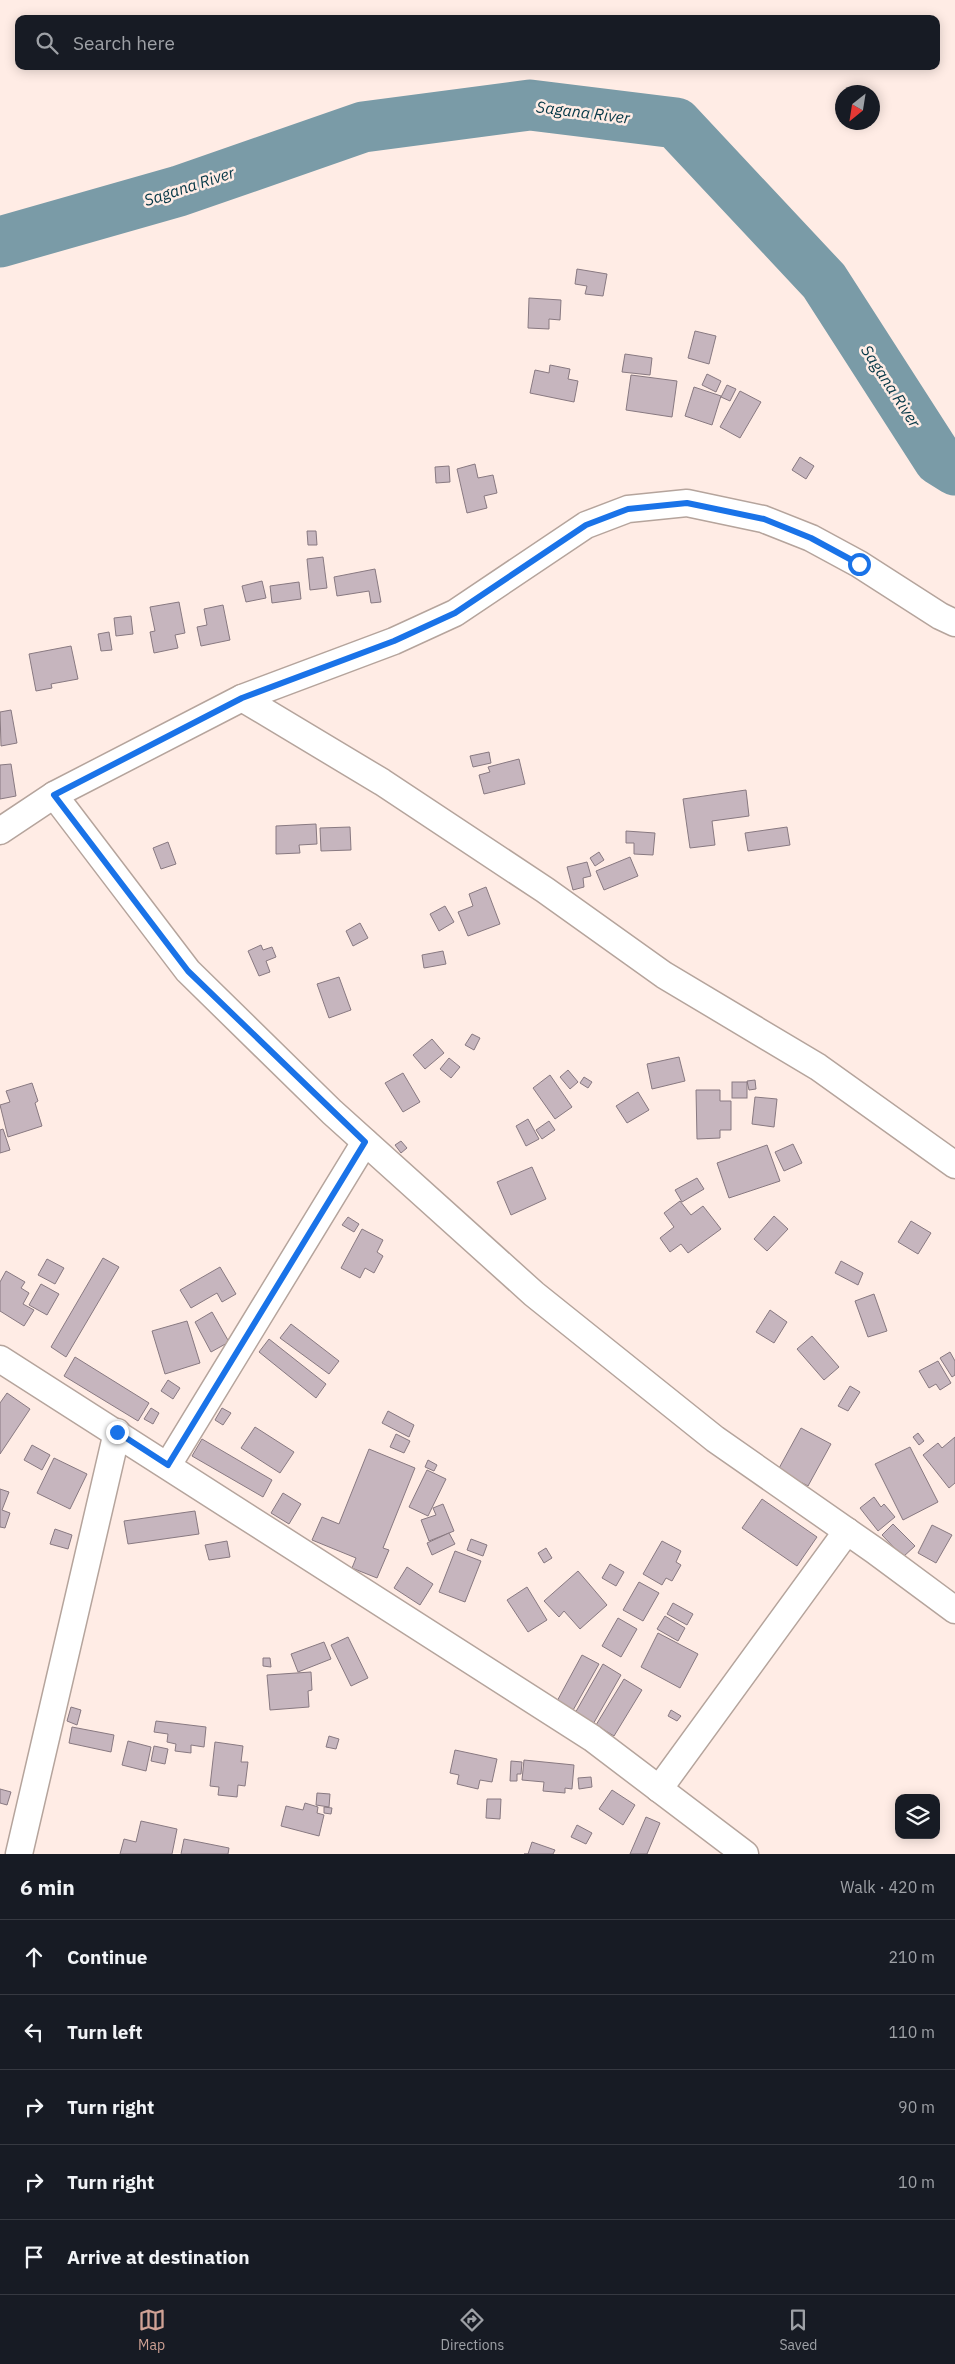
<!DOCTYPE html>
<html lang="en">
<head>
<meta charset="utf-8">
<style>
  body { margin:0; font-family:"IBM Plex Sans",sans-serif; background:#20242c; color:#f1f3f6 }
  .controls { position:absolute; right:15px; bottom:15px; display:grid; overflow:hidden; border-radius:10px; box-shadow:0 2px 12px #0003 }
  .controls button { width:45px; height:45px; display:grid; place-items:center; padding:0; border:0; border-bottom:1px solid #363941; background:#171b24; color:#f1f3f6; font:25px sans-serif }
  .compass { position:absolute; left:835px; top:85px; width:45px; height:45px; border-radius:50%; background:#171b24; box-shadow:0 2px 12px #0003; rotate:210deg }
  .stop { position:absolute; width:15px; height:15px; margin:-11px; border:4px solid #1a73e8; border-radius:50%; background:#fff }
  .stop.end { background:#1a73e8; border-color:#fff; box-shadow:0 1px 5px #0008 }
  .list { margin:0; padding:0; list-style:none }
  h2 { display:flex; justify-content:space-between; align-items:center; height:65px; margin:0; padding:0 20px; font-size:21px }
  h2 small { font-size:16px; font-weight:400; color:#9ea1a6 }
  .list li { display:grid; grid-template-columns:32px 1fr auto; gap:15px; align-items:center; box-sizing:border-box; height:75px; padding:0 20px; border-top:1px solid #363941 }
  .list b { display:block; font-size:19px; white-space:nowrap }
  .list em { font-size:16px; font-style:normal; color:#9ea1a6 }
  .icon { flex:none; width:28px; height:28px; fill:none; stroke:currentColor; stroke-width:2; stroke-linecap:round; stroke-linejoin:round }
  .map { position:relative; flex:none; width:955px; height:1854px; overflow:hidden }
  .search { position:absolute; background:#171b24; box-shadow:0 2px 12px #0003; left:15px; right:15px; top:15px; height:55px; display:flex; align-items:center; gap:12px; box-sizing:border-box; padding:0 18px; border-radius:10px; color:#9ea1a6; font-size:19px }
  .sheet { height:440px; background:#171b24 }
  nav { display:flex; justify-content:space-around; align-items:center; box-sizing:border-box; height:70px; border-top:1px solid #363941; background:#171b24; font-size:14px; color:#9ea1a6 }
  nav a { display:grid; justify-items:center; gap:2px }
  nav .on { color:#d0a295 }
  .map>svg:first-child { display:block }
</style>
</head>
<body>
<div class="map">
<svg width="955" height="1854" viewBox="0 0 955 1854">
  <rect width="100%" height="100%" fill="#ffece5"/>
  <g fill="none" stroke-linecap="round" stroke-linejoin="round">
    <path stroke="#7a9ba7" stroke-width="51" d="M0,242L179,191L363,127L530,105L676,123L824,281L939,460L955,470"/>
  </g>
  <g fill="#c6b5be" stroke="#887981">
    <path d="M577,269L607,274L603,296L585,294L587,286L575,284Z"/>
    <path d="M529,298L561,300L560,320L549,319V329L528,328Z"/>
    <path d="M695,331L716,336L709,364L688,358Z"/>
    <path d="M625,354L652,358L650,375L622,372Z"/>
    <path d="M550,365L570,369L568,379L578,381L574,402L530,393L535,370L549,373Z"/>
    <path d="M707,374L721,381L716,392L702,385Z"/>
    <path d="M631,375L677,381L672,417L626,410Z"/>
    <path d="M727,385L736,389L730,401L721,397Z"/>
    <path d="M694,387L721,396L712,425L685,416Z"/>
    <path d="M740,391L761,402L740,438L720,427Z"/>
    <path d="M800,457L814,466L806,479L792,470Z"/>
    <path d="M475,464L478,478L493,475L497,493L484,496L487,508L467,513L457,469Z"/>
    <path d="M449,466L450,482L436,483L435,467Z"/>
    <path d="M307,531H316L317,545H308Z"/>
    <path d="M323,557L327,588L310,590L307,559Z"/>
    <path d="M375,569L381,602L371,603L369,591L337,596L334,577Z"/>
    <path d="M262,581L266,598L246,602L242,586Z"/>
    <path d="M299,582L301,599L272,603L270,586Z"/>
    <path d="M179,602L185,633L175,635L178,648L154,653L150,632L155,631L150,607Z"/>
    <path d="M223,605L230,640L201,646L197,627L207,625L204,609Z"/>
    <path d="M131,616L133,634L116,636L114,618Z"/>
    <path d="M109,632L112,650L101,651L98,634Z"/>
    <path d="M71,646L78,679L51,684L52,688L36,691L29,654Z"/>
    <path d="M11,710L17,743L1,746L0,712Z"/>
    <path d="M489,752L491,763L473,767L470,756Z"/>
    <path d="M519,759L525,784L484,794L479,775L490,772L488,767Z"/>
    <path d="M11,764L16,796L0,799V765Z"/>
    <path d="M746,790L749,816L712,821L715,845L690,848L683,799Z"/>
    <path d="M316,824L317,844L299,845L300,853L276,854V826Z"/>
    <path d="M350,827L351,850L321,851L320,828Z"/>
    <path d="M787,827L790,845L748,851L745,833Z"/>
    <path d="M626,831L655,833L653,855L634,854V843H626Z"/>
    <path d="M168,842L176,864L161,869L153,848Z"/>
    <path d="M599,852L604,860L595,866L590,858Z"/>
    <path d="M630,857L638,876L604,890L596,871Z"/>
    <path d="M587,862L591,876L583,878L584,887L573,890L567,867Z"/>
    <path d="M486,887L500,924L468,936L458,912L473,906L469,894Z"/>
    <path d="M445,906L454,922L439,931L430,914Z"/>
    <path d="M360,923L368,938L353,946L346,931Z"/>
    <path d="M261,945L263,950L272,947L276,957L266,961L270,972L259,976L248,951Z"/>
    <path d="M443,951L446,964L424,968L422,955Z"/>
    <path d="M339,977L351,1010L329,1018L317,984Z"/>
    <path d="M472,1034L480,1038L474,1050L465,1045Z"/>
    <path d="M432,1039L444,1053L425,1069L413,1055Z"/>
    <path d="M679,1057L685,1081L652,1089L647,1064Z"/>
    <path d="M449,1058L460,1067L451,1078L440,1069Z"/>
    <path d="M568,1070L578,1082L570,1089L560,1077Z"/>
    <path d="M403,1073L420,1102L403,1112L385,1083Z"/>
    <path d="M550,1075L572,1107L555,1119L533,1088Z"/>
    <path d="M584,1077L592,1082L588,1088L580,1083Z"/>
    <path d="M755,1080L756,1089L749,1090L747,1081Z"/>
    <rect x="732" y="1082" width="15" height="16"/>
    <path d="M32,1083L38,1101L35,1103L42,1126L8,1137L0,1105L10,1102L6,1091Z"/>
    <path d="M696,1090H720V1101H731V1130H720V1138L697,1139Z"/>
    <path d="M638,1092L649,1110L627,1123L616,1106Z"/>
    <path d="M755,1097L777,1099L774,1127L752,1124Z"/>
    <path d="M528,1119L539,1139L526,1146L516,1126Z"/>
    <path d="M549,1121L555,1130L542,1139L536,1130Z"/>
    <path d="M3,1129L10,1150L0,1153V1130Z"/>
    <path d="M401,1141L407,1148L401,1153L395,1145Z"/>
    <path d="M793,1144L802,1163L784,1171L775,1152Z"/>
    <path d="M767,1145L780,1181L729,1198L717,1163Z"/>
    <path d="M532,1167L546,1199L511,1215L497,1182Z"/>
    <path d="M697,1178L704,1189L682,1202L675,1190Z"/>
    <path d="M680,1201L691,1215L703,1206L721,1229L688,1253L681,1244L670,1252L660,1238L674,1227L664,1213Z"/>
    <path d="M774,1216L788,1229L767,1251L754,1239Z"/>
    <path d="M348,1217L359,1224L354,1232L342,1225Z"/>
    <path d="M911,1221L931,1233L918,1254L898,1242Z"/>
    <path d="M362,1229L383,1240L377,1252L383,1256L374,1273L365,1268L360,1278L341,1268Z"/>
    <path d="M103,1258L119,1267L66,1357L51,1347Z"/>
    <path d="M47,1259L64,1268L55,1284L38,1275Z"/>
    <path d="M841,1261L863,1273L858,1285L835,1273Z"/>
    <path d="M220,1267L236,1294L222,1302L217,1293L191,1308L180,1290Z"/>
    <path d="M6,1271L25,1282L21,1288L29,1293L23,1304L34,1310L24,1326L0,1311V1282Z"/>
    <path d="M41,1284L59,1294L47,1315L29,1305Z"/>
    <path d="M874,1294L887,1331L868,1337L855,1301Z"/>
    <path d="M770,1310L787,1322L774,1343L756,1332Z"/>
    <path d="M212,1312L229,1342L211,1352L195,1322Z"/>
    <path d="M187,1321L200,1363L165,1374L152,1331Z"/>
    <path d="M291,1324L339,1361L329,1374L280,1338Z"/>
    <path d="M812,1336L839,1367L824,1380L797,1349Z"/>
    <path d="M269,1339L326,1384L316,1398L259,1352Z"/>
    <path d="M950,1352L955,1361V1375L952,1377L940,1358Z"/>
    <path d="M75,1357L149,1403L138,1421L64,1376Z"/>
    <path d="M938,1361L951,1383L940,1390L936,1384L929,1388L919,1371Z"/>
    <path d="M168,1380L180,1388L173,1399L161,1391Z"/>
    <path d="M850,1386L860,1392L848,1411L838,1406Z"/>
    <path d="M7,1393L30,1409L0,1454V1403Z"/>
    <path d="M151,1408L159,1413L153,1424L144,1419Z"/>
    <path d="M222,1408L231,1413L223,1425L215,1420Z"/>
    <path d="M388,1411L414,1425L409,1437L382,1423Z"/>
    <path d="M255,1427L294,1452L280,1473L241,1448Z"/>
    <path d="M801,1428L831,1444L808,1486L778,1470Z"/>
    <path d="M918,1433L924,1441L919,1445L913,1437Z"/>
    <path d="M396,1434L410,1441L404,1453L390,1447Z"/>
    <path d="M955,1437V1483L949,1488L923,1455L938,1443L942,1448Z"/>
    <path d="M202,1439L272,1480L263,1497L192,1456Z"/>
    <path d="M32,1445L50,1455L42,1470L24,1460Z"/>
    <path d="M910,1447L938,1502L903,1520L875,1464Z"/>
    <path d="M369,1449L415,1468L383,1548L389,1550L377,1578L352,1568L356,1558L312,1540L322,1517L339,1524Z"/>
    <path d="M54,1458L87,1474L70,1509L37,1493Z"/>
    <path d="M428,1460L437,1465L434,1471L425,1467Z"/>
    <path d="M427,1470L446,1479L428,1516L409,1507Z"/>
    <path d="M0,1489L9,1492L2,1510L10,1513L5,1528L0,1527Z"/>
    <path d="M283,1493L301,1504L289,1524L271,1513Z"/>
    <path d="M874,1497L881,1507L884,1504L895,1517L878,1531L860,1508Z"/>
    <path d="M762,1499L817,1537L797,1566L742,1528Z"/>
    <path d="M443,1504L454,1531L429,1541L421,1520L436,1515L433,1508Z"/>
    <path d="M195,1511L199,1534L128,1544L124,1521Z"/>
    <path d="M893,1524L915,1546L903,1557L882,1535Z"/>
    <path d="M932,1525L952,1535L936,1563L918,1553Z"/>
    <path d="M55,1529L72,1535L68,1549L50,1544Z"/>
    <path d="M449,1533L455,1544L432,1555L427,1543Z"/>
    <path d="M471,1539L487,1545L483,1556L467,1550Z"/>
    <path d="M227,1541L230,1557L209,1560L205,1545Z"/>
    <path d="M662,1541L681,1551L676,1562L681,1565L672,1581L666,1578L662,1585L643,1574Z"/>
    <path d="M546,1548L552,1558L544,1563L538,1553Z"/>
    <path d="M455,1551L481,1561L465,1602L439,1592Z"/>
    <path d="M610,1564L624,1572L616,1586L602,1578Z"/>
    <path d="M407,1567L433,1584L420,1605L394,1588Z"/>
    <path d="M578,1571L607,1605L580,1629L564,1611L559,1617L544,1601Z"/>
    <path d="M639,1582L659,1593L643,1621L623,1610Z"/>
    <path d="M527,1587L547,1620L528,1632L507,1600Z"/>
    <path d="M673,1603L693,1614L687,1625L667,1614Z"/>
    <path d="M665,1616L685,1628L678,1641L657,1629Z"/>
    <path d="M618,1618L637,1629L621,1657L602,1646Z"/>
    <path d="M658,1633L698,1654L680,1688L641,1667Z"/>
    <path d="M348,1637L368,1678L351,1686L331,1645Z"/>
    <path d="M324,1642L331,1659L298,1672L291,1654Z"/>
    <path d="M582,1655L599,1664L572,1712L556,1703Z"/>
    <path d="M263,1658H270L271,1667L263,1666Z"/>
    <path d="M603,1664L621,1675L592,1726L574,1715Z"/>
    <path d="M311,1672L312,1690L308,1691L309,1707L270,1710L267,1675Z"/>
    <path d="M624,1679L642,1690L614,1736L596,1725Z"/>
    <path d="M71,1707L81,1710L77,1725L67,1721Z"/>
    <path d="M671,1710L681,1716L677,1721L668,1716Z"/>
    <path d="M156,1721L206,1727L204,1747L191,1745V1753L175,1751L176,1744L167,1742L168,1734L154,1732Z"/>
    <path d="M72,1727L114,1735L111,1752L69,1743Z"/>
    <path d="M329,1736L339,1739L336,1749L326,1747Z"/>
    <path d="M128,1741L151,1747L146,1771L122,1765Z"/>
    <path d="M215,1742L243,1746L241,1762H248L245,1786L238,1785L237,1797L218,1795L219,1787L210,1786Z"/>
    <path d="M154,1746L168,1749L165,1764L151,1761Z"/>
    <path d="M455,1750L497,1759L492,1782L480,1780L478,1789L457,1784L459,1775L450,1773Z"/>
    <path d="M524,1760L574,1765L572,1789L565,1788V1793L543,1791L544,1782L522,1780Z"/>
    <path d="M511,1761L522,1762L521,1774H517V1781H510Z"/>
    <path d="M591,1777L592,1787L579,1789L578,1778Z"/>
    <path d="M0,1789L11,1792L7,1805L0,1803Z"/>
    <path d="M612,1790L635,1805L623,1825L599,1809Z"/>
    <path d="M317,1793L330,1794L329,1807L316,1805Z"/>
    <path d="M487,1799H501L500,1819L486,1818Z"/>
    <path d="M305,1803L318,1807L317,1813L324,1815L319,1836L281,1826L286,1806L303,1810Z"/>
    <path d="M324,1807L332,1808L331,1814L324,1813Z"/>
    <path d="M646,1817L660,1823L647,1854H630Z"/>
    <path d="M141,1821L177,1829L172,1854H120L124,1839L136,1842Z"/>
    <path d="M577,1825L592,1833L586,1844L571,1837Z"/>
    <path d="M184,1839L229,1848L228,1854H181Z"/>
    <path d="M532,1842L555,1850L553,1854H524H528Z"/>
  </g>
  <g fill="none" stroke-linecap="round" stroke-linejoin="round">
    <defs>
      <g id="minor">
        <path d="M242,698L382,782L545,890L664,975L818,1067L955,1165"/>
        <path d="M54,795L188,971L332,1112L534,1294L715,1439L874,1550L955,1610"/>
        <path d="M0,831L54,795L242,698L394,641L455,613L586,525L628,509L687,503L763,519L811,538L859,564L940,616L955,623"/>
        <path d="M0,1359L592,1738L745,1854"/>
        <path d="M168,1465L365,1142"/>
        <path d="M659,1789L847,1531"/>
        <path d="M19,1854L117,1432"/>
      </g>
    </defs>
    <use href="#minor" stroke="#b5a49c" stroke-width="29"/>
    <use href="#minor" stroke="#fff" stroke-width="26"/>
  </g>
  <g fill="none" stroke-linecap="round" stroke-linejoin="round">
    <path stroke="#1a73e8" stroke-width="6" d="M117,1432L168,1465L365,1142L188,971L54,795L242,698L394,641L455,613L586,525L628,509L687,503L764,519L811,538L859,564"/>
  </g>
  <g text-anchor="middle" stroke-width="5" stroke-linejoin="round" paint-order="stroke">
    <g font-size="16" font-style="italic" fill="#043746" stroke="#ffece5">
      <text transform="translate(583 112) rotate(7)" y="6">Sagana River</text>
      <text transform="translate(189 186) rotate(-18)" y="6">Sagana River</text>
      <text transform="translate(891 386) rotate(57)" y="6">Sagana River</text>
    </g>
  </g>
</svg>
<div class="controls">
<button><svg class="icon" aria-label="layers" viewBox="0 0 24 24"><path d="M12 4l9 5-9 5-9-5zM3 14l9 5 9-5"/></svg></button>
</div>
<svg class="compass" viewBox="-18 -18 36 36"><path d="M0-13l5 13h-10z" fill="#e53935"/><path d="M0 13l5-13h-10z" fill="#9ea1a6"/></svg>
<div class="stop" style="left:859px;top:564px"></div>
<div class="stop end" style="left:117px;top:1432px"></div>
<div class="search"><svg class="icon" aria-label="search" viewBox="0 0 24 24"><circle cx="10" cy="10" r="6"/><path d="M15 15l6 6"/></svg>Search here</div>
</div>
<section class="sheet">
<h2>6 min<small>Walk · 420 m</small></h2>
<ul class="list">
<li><svg class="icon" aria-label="ahead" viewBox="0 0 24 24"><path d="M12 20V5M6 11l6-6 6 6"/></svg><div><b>Continue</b></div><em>210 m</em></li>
<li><svg class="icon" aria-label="left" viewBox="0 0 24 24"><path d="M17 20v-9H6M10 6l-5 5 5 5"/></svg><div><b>Turn left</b></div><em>110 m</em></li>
<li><svg class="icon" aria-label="right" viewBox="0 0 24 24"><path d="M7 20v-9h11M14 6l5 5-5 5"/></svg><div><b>Turn right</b></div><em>90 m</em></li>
<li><svg class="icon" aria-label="right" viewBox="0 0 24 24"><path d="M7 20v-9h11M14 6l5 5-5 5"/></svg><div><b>Turn right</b></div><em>10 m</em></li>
<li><svg class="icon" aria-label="arrive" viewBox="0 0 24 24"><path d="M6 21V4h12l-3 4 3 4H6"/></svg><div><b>Arrive at destination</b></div></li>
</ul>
</section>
<nav>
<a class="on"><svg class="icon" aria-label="map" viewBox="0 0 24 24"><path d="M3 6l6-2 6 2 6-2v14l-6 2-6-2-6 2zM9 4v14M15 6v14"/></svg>Map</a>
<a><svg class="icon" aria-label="directions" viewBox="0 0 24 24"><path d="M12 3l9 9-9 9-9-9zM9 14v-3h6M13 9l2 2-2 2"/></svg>Directions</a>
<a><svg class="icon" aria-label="saved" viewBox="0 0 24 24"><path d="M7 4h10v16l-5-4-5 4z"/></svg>Saved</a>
</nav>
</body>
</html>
